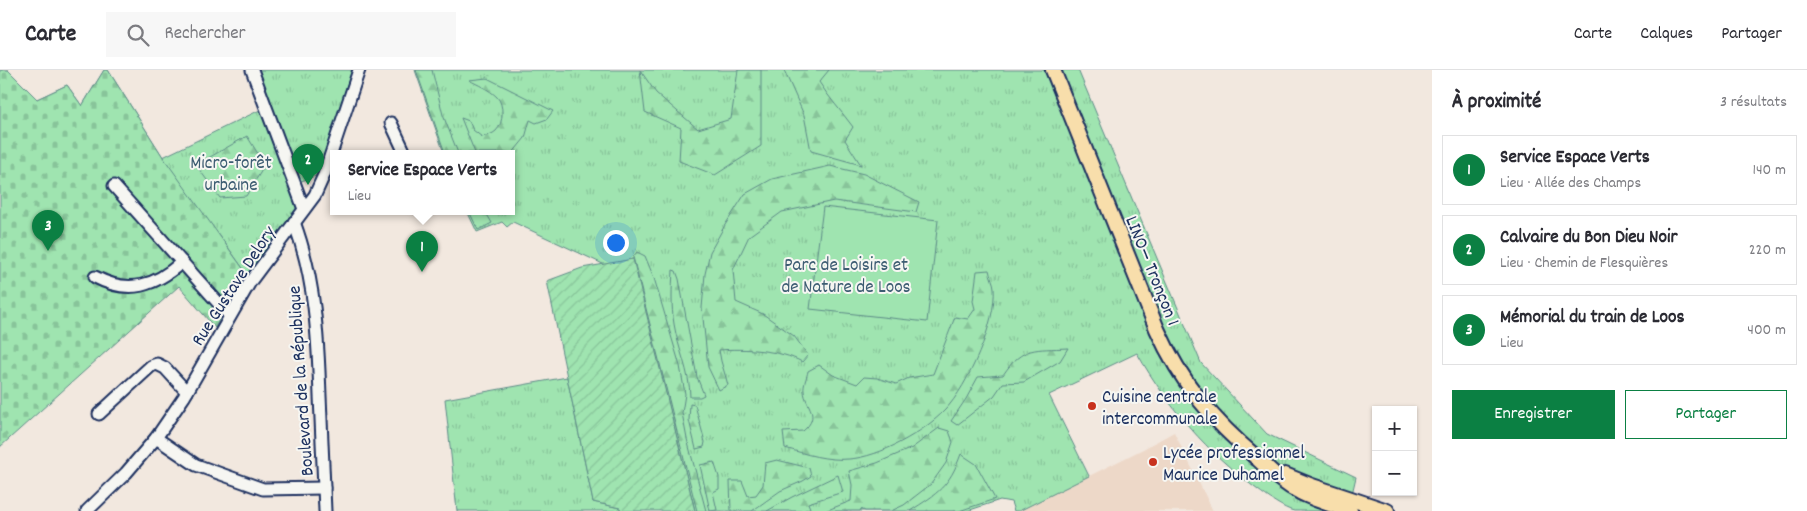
<!DOCTYPE html>
<html lang="fr">
<head>
<meta charset="utf-8">
<style>
  body { margin:0; font-family:Dekko,sans-serif; background:#f7f7f7; color:#2b2b33 }
  .controls { position:absolute; right:15px; bottom:15px; display:grid; overflow:hidden; border-radius:0px; box-shadow:0 1px 4px #0004 }
  .controls button { width:45px; height:45px; display:grid; place-items:center; padding:0; border:0; border-bottom:1px solid #e1e1e2; background:#fff; color:#2b2b33; font:25px sans-serif }
  .you { position:absolute; left:615px; top:172px; width:18px; height:18px; margin:-12px; border:4px solid #fff; border-radius:50%; background:#1a73e8; box-shadow:0 0 0 8px #1a73e833 }
  .badge { display:grid; place-items:center; width:32px; height:32px; border-radius:50%; background:#0b8043; color:#fff; font-size:16px; font-weight:700 }
  .pin { position:absolute; translate:-50% -41px; filter:drop-shadow(0 1px 2px #0008) }
  .pin::after { content:''; position:absolute; top:26px; width:18px; height:15px; background:inherit; clip-path:polygon(0 0,100% 0,50% 100%) }
  .popup { position:absolute; left:330px; top:80px; width:185px; height:65px; box-sizing:border-box; display:grid; place-content:center; border-radius:0px; background:#fff; filter:drop-shadow(0 1px 4px #0005); font-size:16px; white-space:nowrap; color:#7c7c81 }
  .popup b { font-size:19px; color:#2b2b33 }
  .popup::after { content:''; position:absolute; left:50%; top:100%; margin-left:-10px; border:10px solid transparent; border-top-color:#fff }
  .list { margin:0; padding:0; list-style:none }
  h2 { display:flex; justify-content:space-between; align-items:center; height:65px; margin:0; padding:0 20px; font-size:21px }
  h2 small { font-size:16px; font-weight:400; color:#7c7c81 }
  .list li { display:grid; grid-template-columns:32px 1fr auto; gap:15px; align-items:center; box-sizing:border-box; height:70px; margin:0 10px 10px; padding:0 10px; border:1px solid #e1e1e2; border-radius:0px }
  .list b { display:block; font-size:19px; white-space:nowrap }
  .list p { margin:0; font-size:16px; white-space:nowrap; color:#7c7c81 }
  .list em { font-size:16px; font-style:normal; color:#7c7c81 }
  .actions { display:flex; gap:10px; padding:15px 20px }
  .actions a { flex:1; padding:11px 0; border:1px solid #0b8043; border-radius:0px; text-align:center; font-size:18px; color:#0b8043 }
  .actions .main { background:#0b8043; color:#fff }
  .icon { flex:none; width:28px; height:28px; fill:none; stroke:currentColor; stroke-width:2; stroke-linecap:round; stroke-linejoin:round }
  .map { position:relative; flex:none; width:1432px; height:441px; overflow:hidden }
  header { display:flex; align-items:center; gap:30px; box-sizing:border-box; height:70px; padding:0 25px; background:#fff; border-bottom:1px solid #e1e1e2 }
  header strong { font-size:24px }
  nav { display:flex; gap:28px; margin-inline-start:auto; font-size:18px }
  .search { width:350px; height:45px; background:#f7f7f7; display:flex; align-items:center; gap:12px; box-sizing:border-box; padding:0 18px; border-radius:0px; color:#7c7c81; font-size:19px }
  main { display:flex }
  aside { flex:1; background:#fff }
  .map>svg:first-child { display:block }
</style>
</head>
<body>
<header>
<strong>Carte</strong>
<div class="search"><svg class="icon" aria-label="search" viewBox="0 0 24 24"><circle cx="10" cy="10" r="6"/><path d="M15 15l6 6"/></svg>Rechercher</div>
<nav><a>Carte</a><a>Calques</a><a>Partager</a></nav>
</header>
<main>
<div class="map">
<svg width="1432" height="441" viewBox="0 0 1432 441">
  <defs>
    <pattern id="grass-tufts" width="24" height="20" patternUnits="userSpaceOnUse" patternTransform="scale(1.25)"><rect width="24" height="20" fill="#9fe4b0"/><path d="M3 7l-1-3M5 7V3M7 7l1-3M15 17l-1-3M17 17v-4M19 17l1-3" fill="none" stroke="#88c49a"/></pattern>
    <pattern id="forest-firs" width="22" height="20" patternUnits="userSpaceOnUse" patternTransform="scale(1.25)"><rect width="22" height="20" fill="#9fe4b0"/><path d="M5 1l3.5 6h-7zM16 11l3.5 6h-7z" fill="#88c49a"/></pattern>
    <pattern id="cemetery-stones" width="16" height="16" patternUnits="userSpaceOnUse" patternTransform="scale(1.25)"><rect width="16" height="16" fill="#9fe4b0"/><path d="M2 7V4a2 2 0 0 1 4 0v3zM10 15v-3a2 2 0 0 1 4 0v3z" fill="#88c49a"/></pattern>
    <pattern id="garden-furrows" width="10" height="10" patternUnits="userSpaceOnUse" patternTransform="scale(1.25)"><rect width="10" height="10" fill="#9fe4b0"/><path d="M-1 1l2-2M0 10L10 0M9 11l2-2" fill="none" stroke="#88c49a"/></pattern>
  </defs>
  <rect width="100%" height="100%" fill="#f2e8df"/>
  <filter id="ink" filterUnits="userSpaceOnUse"><feTurbulence type="fractalNoise" baseFrequency=".02" numOctaves="2"/><feDisplacementMap in="SourceGraphic" scale="10" xChannelSelector="R" yChannelSelector="G"/><feConvolveMatrix kernelMatrix="1 2 1 2 8 2 1 2 1" color-interpolation-filters="sRGB"/></filter>
  <g filter="url(#ink)">
    <path fill="#edd8c8" d="M1174,362L1213,441H1019L1145,378Z"/>
    <g fill="url(#grass-tufts)" stroke="#5d8a87">
      <path d="M0,0H8L37,29L67,15L82,36L104,0H108L163,87L262,39L297,139L292,147L247,204L225,173L52,53Z"/>
      <path d="M256,0H352L318,105L296,113Z"/>
      <path d="M415,0H1078L1201,293L1267,364L1356,407L1348,441C1333,441 1308,441 1294,441C1284,439 1266,426 1258,420C1207,382 1169,339 1137,283L1049,325L1089,406L1019,441H1014L1011,432L1000,430L967,441H695L633,189L605,195L513,152L507,157L502,152L477,162L467,141H511V83H444Z"/>
      <path d="M567,307L593,432L620,438L621,441H457L445,329Z"/>
    </g>
    <g fill="url(#forest-firs)" stroke="#5d8a87">
      <path d="M416,0H432L443,45L458,83H445Z"/>
      <path d="M640,0L656,23L698,59L731,49L738,0H761V76L715,105L679,91L681,58L645,42Z"/>
      <path d="M784,0H829L819,12C829,28 842,42 853,57L845,70L861,95L811,81L804,45Z"/>
      <path d="M487,8L553,41L547,49L536,53L530,50L525,68L511,85V83H475L461,48L469,51L473,60L482,67C486,66 493,64 496,61C504,53 504,34 497,27C489,19 478,15 469,10Z"/>
      <path d="M247,66L265,95L246,126L220,128L196,95Z"/>
      <path d="M830,96L864,104L919,132L916,142L834,131L782,142L749,166L733,200L736,232L763,244L794,266L808,285L802,292C781,280 744,278 719,280L721,291L728,315L719,320L708,297L702,238L705,204L710,182L725,155L745,124L772,109Z"/>
      <path d="M469,141H485L492,153L478,160Z"/>
      <path d="M637,182L645,186L654,208L680,296L685,324L682,343L687,369L706,441H697L633,187Z"/>
      <path d="M673,200L676,201L679,209L697,307L704,325L700,327H690C690,302 678,279 674,254C671,236 672,218 673,200Z"/>
      <path d="M989,200C990,206 994,213 994,218C997,251 968,316 945,340C924,362 880,387 849,389C828,391 805,384 785,378L783,362L803,361C822,345 805,336 804,321C803,315 807,307 808,301L819,295L833,305L857,314L864,307L877,308L896,314L909,308L933,304L955,247L968,249L975,239L973,231L977,201Z"/>
      <path d="M1068,278L1060,291L1024,312L1003,313L994,326L957,355L951,351L966,329L978,307L1003,305C1023,275 1035,280 1068,278Z"/>
      <path d="M690,334L695,335L705,372L704,377L696,379L689,350Z"/>
      <path d="M939,358L949,361L953,372L946,393L931,414L904,435L891,441H865L861,439L860,441H825L851,431L852,415L849,401L877,393L912,378Z"/>
      <path d="M961,384L976,394L995,429L959,441H910C938,423 949,417 961,384Z"/>
      <path d="M777,390L809,398L811,406L803,411L780,421L752,441H731L730,411H742L748,426L756,425L763,415L765,393Z"/>
      <path d="M714,392L719,407V419L713,422L717,440L710,441L700,395Z"/>
      <path d="M838,405L843,422L808,433L810,438L803,441H767L792,427Z"/>
    </g>
    <path fill="url(#cemetery-stones)" stroke="#5d8a87" d="M0,0H8L37,29L67,15L82,36L104,0H108L163,87L247,204L224,239L215,258L179,216L0,377Z"/>
    <path fill="url(#garden-furrows)" stroke="#5d8a87" d="M633,189L695,441H621L620,438L593,432L547,211L582,198Z"/>
    <path fill="#9fe4b0" stroke="#5d8a87" d="M823,137L938,150L927,252L810,239Z"/>
    <g fill="none" stroke-linecap="round" stroke-linejoin="round">
      <defs>
        <g id="minor">
          <path d="M252,0L304,139"/>
          <path d="M391,53L405,83"/>
          <path d="M114,116L230,246"/>
          <path d="M294,152C315,208 318,267 320,326C322,364 323,403 325,441"/>
          <path d="M95,207C129,225 155,216 182,192"/>
          <path d="M99,344L151,296L157,294L165,298L187,322"/>
          <path d="M156,368L196,395L263,419L324,418"/>
          <path d="M87,441L126,403L156,368L184,327L250,212L315,125L324,105L359,0"/>
        </g>
        <g id="major">
          <path d="M1053,0L1157,259C1181,313 1213,351 1258,389C1271,401 1283,414 1300,422C1315,430 1333,435 1350,441"/>
          <path d="M1285,405L1312,416L1387,441"/>
        </g>
      </defs>
      <use href="#minor" stroke="#1b2f5e" stroke-width="15"/>
      <use href="#major" stroke="#1b2f5e" stroke-width="18"/>
      <use href="#minor" stroke="#f6f6f2" stroke-width="11"/>
      <use href="#major" stroke="#f8deab" stroke-width="14"/>
    </g>
  </g>
  <g fill="#c8321e" stroke="#f6f6f2" stroke-width="2">
    <circle cx="1092" cy="336" r="5"/>
    <circle cx="1153" cy="392" r="5"/>
  </g>
  <g text-anchor="middle" stroke-width="4" stroke-linejoin="round" paint-order="stroke">
    <g font-size="19" fill="#3c5c72" stroke="#f6f6f2">
      <text x="231" y="98">Micro-forêt<tspan x="231" dy="22">urbaine</tspan></text>
      <text x="846" y="200">Parc de Loisirs et<tspan x="846" dy="22">de Nature de Loos</tspan></text>
    </g>
    <g font-size="19" fill="#1b2f5e" stroke="#f6f6f2">
      <text transform="translate(1154 200) rotate(68)" y="7">LINO— Tronçon 1</text>
      <text transform="translate(232 215) rotate(-57)" y="7">Rue Gustave Delory</text>
      <text transform="translate(299 311) rotate(-94)" y="7">Boulevard de la République</text>
    </g>
    <g font-size="19" fill="#1b2f5e" stroke="#f6f6f2" text-anchor="start">
      <text x="1102" y="332">Cuisine centrale<tspan x="1102" dy="22">intercommunale</tspan></text>
      <text x="1163" y="388">Lycée professionnel<tspan x="1163" dy="22">Maurice Duhamel</tspan></text>
    </g>
  </g>
</svg>
<div class="controls">
<button>+</button>
<button>−</button>
</div>
<div class="you"></div>
<div class="pin badge" style="left:422px;top:202px">1</div>
<div class="popup"><b>Service Espace Verts</b>Lieu</div>
<div class="pin badge" style="left:308px;top:115px">2</div>
<div class="pin badge" style="left:48px;top:181px">3</div>
</div>
<aside>
<h2>À proximité<small>3 résultats</small></h2>
<ul class="list">
<li><span class="badge">1</span><div><b>Service Espace Verts</b><p>Lieu · Allée des Champs</p></div><em>140 m</em></li>
<li><span class="badge">2</span><div><b>Calvaire du Bon Dieu Noir</b><p>Lieu · Chemin de Flesquières</p></div><em>220 m</em></li>
<li><span class="badge">3</span><div><b>Mémorial du train de Loos</b><p>Lieu</p></div><em>400 m</em></li>
</ul>
<div class="actions"><a class="main">Enregistrer</a><a>Partager</a></div>
</aside>
</main>
</body>
</html>
